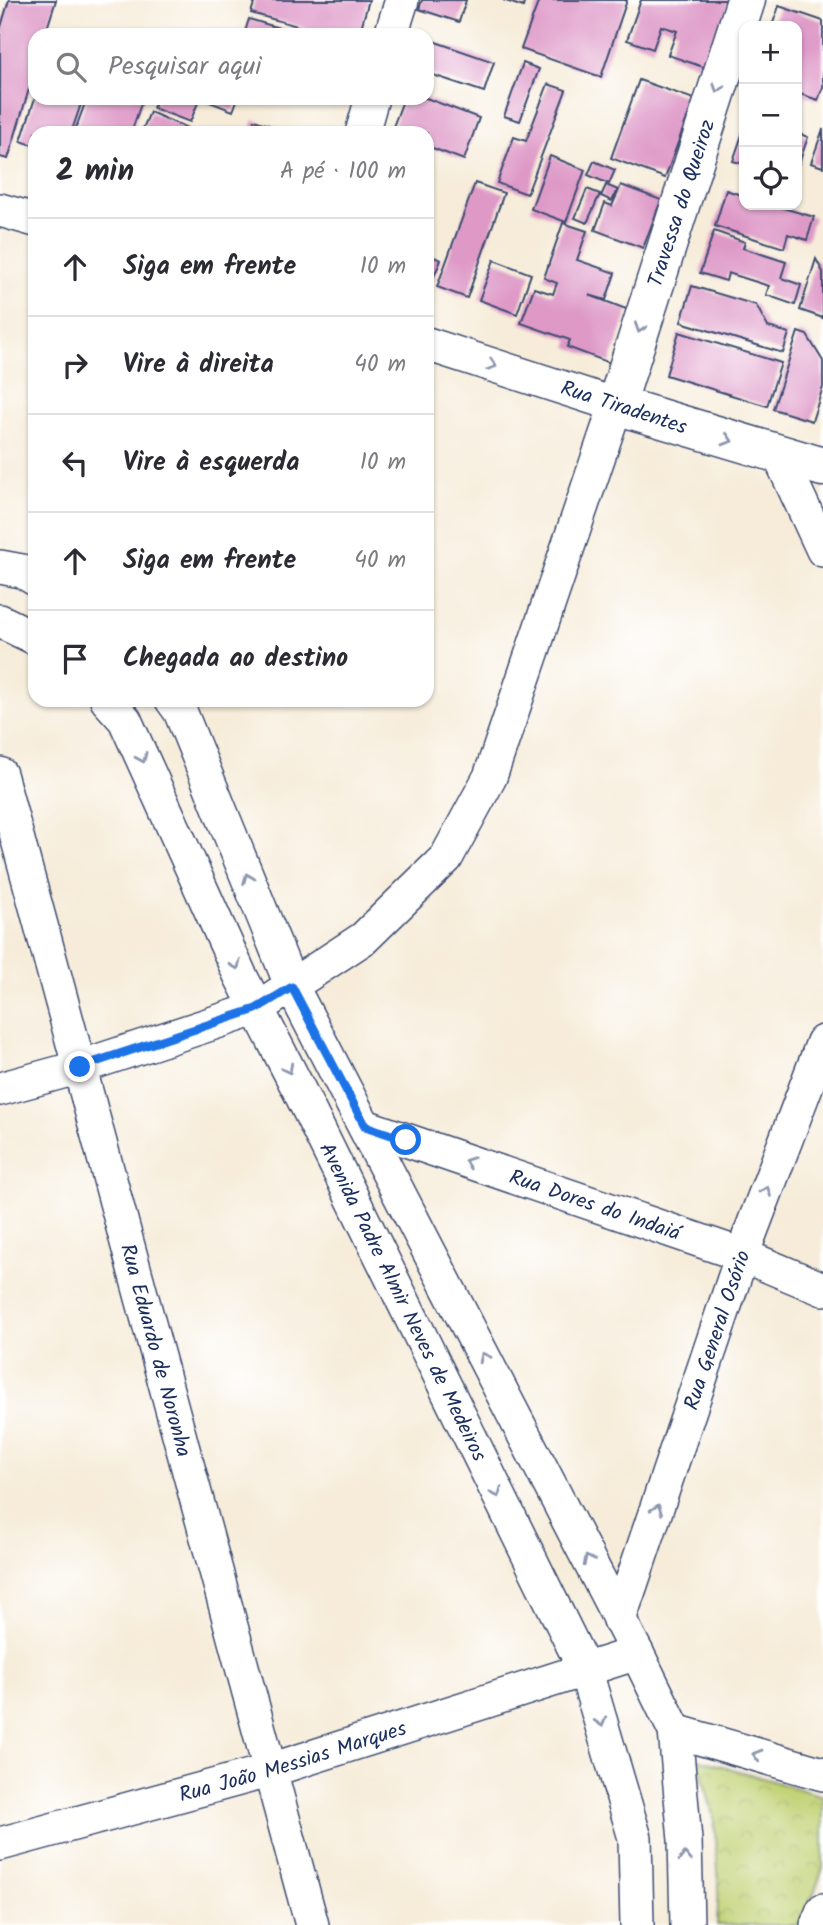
<!DOCTYPE html>
<html lang="pt">
<head>
<meta charset="utf-8">
<style>
  body { margin:0; font-family:Kalam,sans-serif; background:#f7f7f7; color:#2b2b33 }
  .controls { position:absolute; right:21px; top:21px; display:grid; overflow:hidden; border-radius:14px; box-shadow:0 2px 5px #0004 }
  .controls button { width:63px; height:63px; display:grid; place-items:center; padding:0; border:0; border-bottom:2px solid #e1e1e2; background:#fff; color:#2b2b33; font:35px sans-serif }
  .stop { position:absolute; width:21px; height:21px; margin:-16px; border:5px solid #1a73e8; border-radius:50%; background:#fff }
  .stop.end { background:#1a73e8; border-color:#fff; box-shadow:0 2px 7px #0008 }
  .list { margin:0; padding:0; list-style:none }
  h2 { display:flex; justify-content:space-between; align-items:center; height:91px; margin:0; padding:0 28px; font-size:30px }
  h2 small { font-size:23px; font-weight:400; color:#7c7c81 }
  .list li { display:grid; grid-template-columns:46px 1fr auto; gap:21px; align-items:center; box-sizing:border-box; height:98px; padding:0 28px; border-top:2px solid #e1e1e2 }
  .list b { display:block; font-size:26px; white-space:nowrap }
  .list em { font-size:23px; font-style:normal; color:#7c7c81 }
  .icon { flex:none; width:38px; height:38px; fill:none; stroke:currentColor; stroke-width:2; stroke-linecap:round; stroke-linejoin:round }
  .map { position:relative; flex:none; width:823px; height:1925px; overflow:hidden }
  .search { position:absolute; background:#fff; box-shadow:0 2px 5px #0004; left:28px; top:28px; width:406px; height:77px; display:flex; align-items:center; gap:18px; box-sizing:border-box; padding:0 24px; border-radius:21px; color:#7c7c81; font-size:26px }
  .panel { position:absolute; background:#fff; box-shadow:0 2px 5px #0004; left:28px; top:126px; width:406px; height:581px; border-radius:21px }
  .map>svg:first-child { display:block }
</style>
</head>
<body>
<div class="map">
<svg width="823" height="1925" viewBox="0 0 823 1925">
  <defs>
    <pattern id="park-crowns" width="20" height="18" patternUnits="userSpaceOnUse" patternTransform="scale(1.75)"><rect width="20" height="18" fill="#c1d173"/><path d="M2 6a3 3 0 1 1 6 0M12 15a3 3 0 1 1 6 0" fill="none" stroke="#a5b466"/></pattern>
  </defs>
  <rect width="100%" height="100%" fill="#fff"/>
  <filter id="ink" filterUnits="userSpaceOnUse"><feTurbulence type="fractalNoise" baseFrequency=".0143" numOctaves="2"/><feDisplacementMap in="SourceGraphic" scale="14" xChannelSelector="R" yChannelSelector="G"/><feConvolveMatrix kernelMatrix="1 2 1 2 8 2 1 2 1" color-interpolation-filters="sRGB"/></filter>
  <filter id="wash" filterUnits="userSpaceOnUse"><feTurbulence type="fractalNoise" baseFrequency=".00686" numOctaves="4" result="noise"/><feDisplacementMap in="SourceGraphic" scale="28" xChannelSelector="R" yChannelSelector="G"/><feGaussianBlur stdDeviation="1.57" result="paint"/><feColorMatrix in="noise" values="0 0 0 0 0 0 0 0 0 0 0 0 0 0 0 0 0 1.4 0 .05"/><feComposite in="paint" operator="in"/></filter>
  <g filter="url(#wash)">
    <rect width="100%" height="100%" fill="#f6ecd9"/>
    <path fill="url(#park-crowns)" stroke="#6e8068" stroke-width="2" d="M698,1759L823,1796V1868L803,1925H717L719,1883L714,1819Z"/>
    <g id="blocks">
      <g fill="#de99c7">
        <path d="M9,0H56L45,35H35V69L8,159L0,157V30Z"/>
        <path d="M255,0H369L359,35H329L251,13Z"/>
        <path d="M422,0H466L459,22L419,9Z"/>
        <path d="M503,0H525L523,7Z"/>
        <path d="M539,0H627L601,77L521,49Z"/>
        <path d="M641,0H730L706,68L668,55L677,31L661,26L653,49L627,40Z"/>
        <path d="M779,6L823,21V87L818,100L797,93V26H772Z"/>
        <path d="M249,19L299,34L298,35H244Z"/>
        <path d="M427,39L494,62L484,92L427,73Z"/>
        <path d="M523,63L539,69L520,121L504,116Z"/>
        <path d="M639,80L694,99L665,178L611,158Z"/>
        <path d="M548,84L566,90L527,194L497,183L514,137L526,141Z"/>
        <path d="M35,98H83L71,133H35V146L21,141Z"/>
        <path d="M87,98H143L131,133H74Z"/>
        <path d="M157,98H200L190,122L153,108Z"/>
        <path d="M208,98H238L233,111L207,101Z"/>
        <path d="M404,98H426L479,118L464,160L427,146V133L391,132Z"/>
        <path d="M150,112L187,128L185,133H141Z"/>
        <path d="M254,120L292,133H249Z"/>
        <path d="M744,129V164L733,161Z"/>
        <path d="M823,129V167L811,163Z"/>
        <path d="M797,133L808,137L797,169Z"/>
        <path d="M550,156L585,170L566,222L531,209Z"/>
        <path d="M594,161L615,170L609,184L588,175Z"/>
        <path d="M475,183L504,193L467,298L437,287Z"/>
        <path d="M606,185L618,190L612,201L601,196Z"/>
        <path d="M621,185L661,200L643,248L595,230L605,203L612,206Z"/>
        <path d="M587,189L600,194L587,223L575,218Z"/>
        <path d="M726,190L744,196V205H773L814,217L807,240L788,234L784,248L715,226Z"/>
        <path d="M563,223L587,231L577,260L615,273L606,300L589,295L629,310L610,363L567,347L570,340L521,323L534,288L553,294L557,283L544,278Z"/>
        <path d="M714,231L745,242L743,248L786,262L781,278L801,285L795,305L766,295L769,286L728,273L726,281L700,273Z"/>
        <path d="M427,254L441,260L427,292Z"/>
        <path d="M816,259L823,272V318L800,310Z"/>
        <path d="M494,260L531,274L517,314L479,300Z"/>
        <path d="M692,286L756,305L768,327L789,333L783,353L681,322Z"/>
        <path d="M679,332L781,363L767,406L666,375Z"/>
        <path d="M798,332L807,335L823,361V387L812,421L773,409Z"/>
      </g>
    </g>
  </g>
  <g filter="url(#ink)">
    <use href="#blocks" fill-opacity="0" stroke="#3c4b70" stroke-width="2"/>
    <g fill="none" stroke-linecap="round" stroke-linejoin="round">
      <defs>
        <g id="minor">
          <path d="M391,35L402,0"/>
          <path d="M362,133L372,98"/>
          <path d="M0,210L35,220"/>
          <path d="M779,455L823,550"/>
          <path d="M0,567L22,571L35,579"/>
          <path d="M0,621L35,638"/>
          <path id="s1" d="M107,700L125,720L240,975L299,1090L586,1672L635,1838L637,1925"/>
          <path d="M172,700L180,711L292,987L637,1653L675,1731L685,1840L687,1925"/>
          <path id="s2" d="M0,774L312,1925"/>
          <path d="M0,1089L80,1067L256,1009L364,938L446,858L490,777L616,405L427,344"/>
          <path id="s3" d="M365,1126L742,1255L823,1289"/>
          <path id="s4" d="M619,1620L742,1255L823,1042"/>
          <path d="M675,1731L823,1774"/>
          <path id="s5" d="M0,1844L268,1771L637,1653"/>
          <path d="M817,1925L823,1910"/>
        </g>
        <path id="major" d="M746,0L616,405L823,467"/>
      </defs>
      <use href="#minor" stroke="#3c4b70" stroke-width="36"/>
      <use href="#major" stroke="#3c4b70" stroke-width="41"/>
      <use href="#minor" stroke="#fff" stroke-width="33"/>
      <use href="#major" stroke="#fff" stroke-width="38"/>
    </g>
    <defs><path id="oneway-chevron" d="M-2-3.5L2.5 0L-2 3.5" fill="none" stroke-width="1.6" stroke-linecap="round" stroke-linejoin="round" transform="scale(1.75)"/></defs>
    <g stroke="#8d97ae">
      <use href="#oneway-chevron" transform="translate(718 88) rotate(108)"/>
      <use href="#oneway-chevron" transform="translate(640 328) rotate(108)"/>
      <use href="#oneway-chevron" transform="translate(492 365) rotate(18)"/>
      <use href="#oneway-chevron" transform="translate(728 440) rotate(17)"/>
      <use href="#oneway-chevron" transform="translate(142 758) rotate(66)"/>
      <use href="#oneway-chevron" transform="translate(248 878) rotate(-112)"/>
      <use href="#oneway-chevron" transform="translate(236 965) rotate(66)"/>
      <use href="#oneway-chevron" transform="translate(288 1069) rotate(62)"/>
      <use href="#oneway-chevron" transform="translate(469 1162) rotate(-161)"/>
      <use href="#oneway-chevron" transform="translate(766 1191) rotate(-69)"/>
      <use href="#oneway-chevron" transform="translate(484 1357) rotate(-117)"/>
      <use href="#oneway-chevron" transform="translate(497 1493) rotate(64)"/>
      <use href="#oneway-chevron" transform="translate(657 1509) rotate(-71)"/>
      <use href="#oneway-chevron" transform="translate(588 1560) rotate(-117)"/>
      <use href="#oneway-chevron" transform="translate(601 1722) rotate(73)"/>
      <use href="#oneway-chevron" transform="translate(757 1755) rotate(-164)"/>
      <use href="#oneway-chevron" transform="translate(685 1857) rotate(-92)"/>
    </g>
  </g>
  <g fill="none" stroke-linecap="round" stroke-linejoin="round" filter="url(#ink)">
    <path stroke="#1a73e8" stroke-width="9" d="M80,1067L256,1009L292,987L365,1126L406,1140"/>
  </g>
  <g text-anchor="middle" stroke-width="5" stroke-linejoin="round" paint-order="stroke">
    <g font-size="21" fill="#1b2f5e" stroke="#fff">
      <text transform="translate(681 203) rotate(-72)" y="7">Travessa do Queiroz</text>
      <text transform="translate(624 407) rotate(18)" y="7">Rua Tiradentes</text>
      <text dy="7" stroke="none"><textPath href="#s3" startOffset="243">Rua Dores do Indaiá</textPath></text>
      <text dy="7" stroke="none"><textPath href="#s1" startOffset="672">Avenida Padre Almir Neves de Medeiros</textPath></text>
      <text dy="7" stroke="none"><textPath href="#s4" startOffset="306">Rua General Osório</textPath></text>
      <text dy="7" stroke="none"><textPath href="#s2" startOffset="597">Rua Eduardo de Noronha</textPath></text>
      <text dy="7" stroke="none"><textPath href="#s5" startOffset="304">Rua João Messias Marques</textPath></text>
    </g>
  </g>
</svg>
<div class="controls">
<button>+</button>
<button>−</button>
<button><svg class="icon" aria-label="locate" viewBox="0 0 24 24"><circle cx="12" cy="12" r="6"/><path d="M12 2v4M12 18v4M2 12h4M18 12h4"/></svg></button>
</div>
<div class="stop" style="left:406px;top:1140px"></div>
<div class="stop end" style="left:80px;top:1067px"></div>
<div class="search"><svg class="icon" aria-label="search" viewBox="0 0 24 24"><circle cx="10" cy="10" r="6"/><path d="M15 15l6 6"/></svg>Pesquisar aqui</div>
<section class="panel">
<h2>2 min<small>A pé · 100 m</small></h2>
<ul class="list">
<li><svg class="icon" aria-label="ahead" viewBox="0 0 24 24"><path d="M12 20V5M6 11l6-6 6 6"/></svg><div><b>Siga em frente</b></div><em>10 m</em></li>
<li><svg class="icon" aria-label="right" viewBox="0 0 24 24"><path d="M7 20v-9h11M14 6l5 5-5 5"/></svg><div><b>Vire à direita</b></div><em>40 m</em></li>
<li><svg class="icon" aria-label="left" viewBox="0 0 24 24"><path d="M17 20v-9H6M10 6l-5 5 5 5"/></svg><div><b>Vire à esquerda</b></div><em>10 m</em></li>
<li><svg class="icon" aria-label="ahead" viewBox="0 0 24 24"><path d="M12 20V5M6 11l6-6 6 6"/></svg><div><b>Siga em frente</b></div><em>40 m</em></li>
<li><svg class="icon" aria-label="arrive" viewBox="0 0 24 24"><path d="M6 21V4h12l-3 4 3 4H6"/></svg><div><b>Chegada ao destino</b></div></li>
</ul>
</section>
</div>
</body>
</html>
